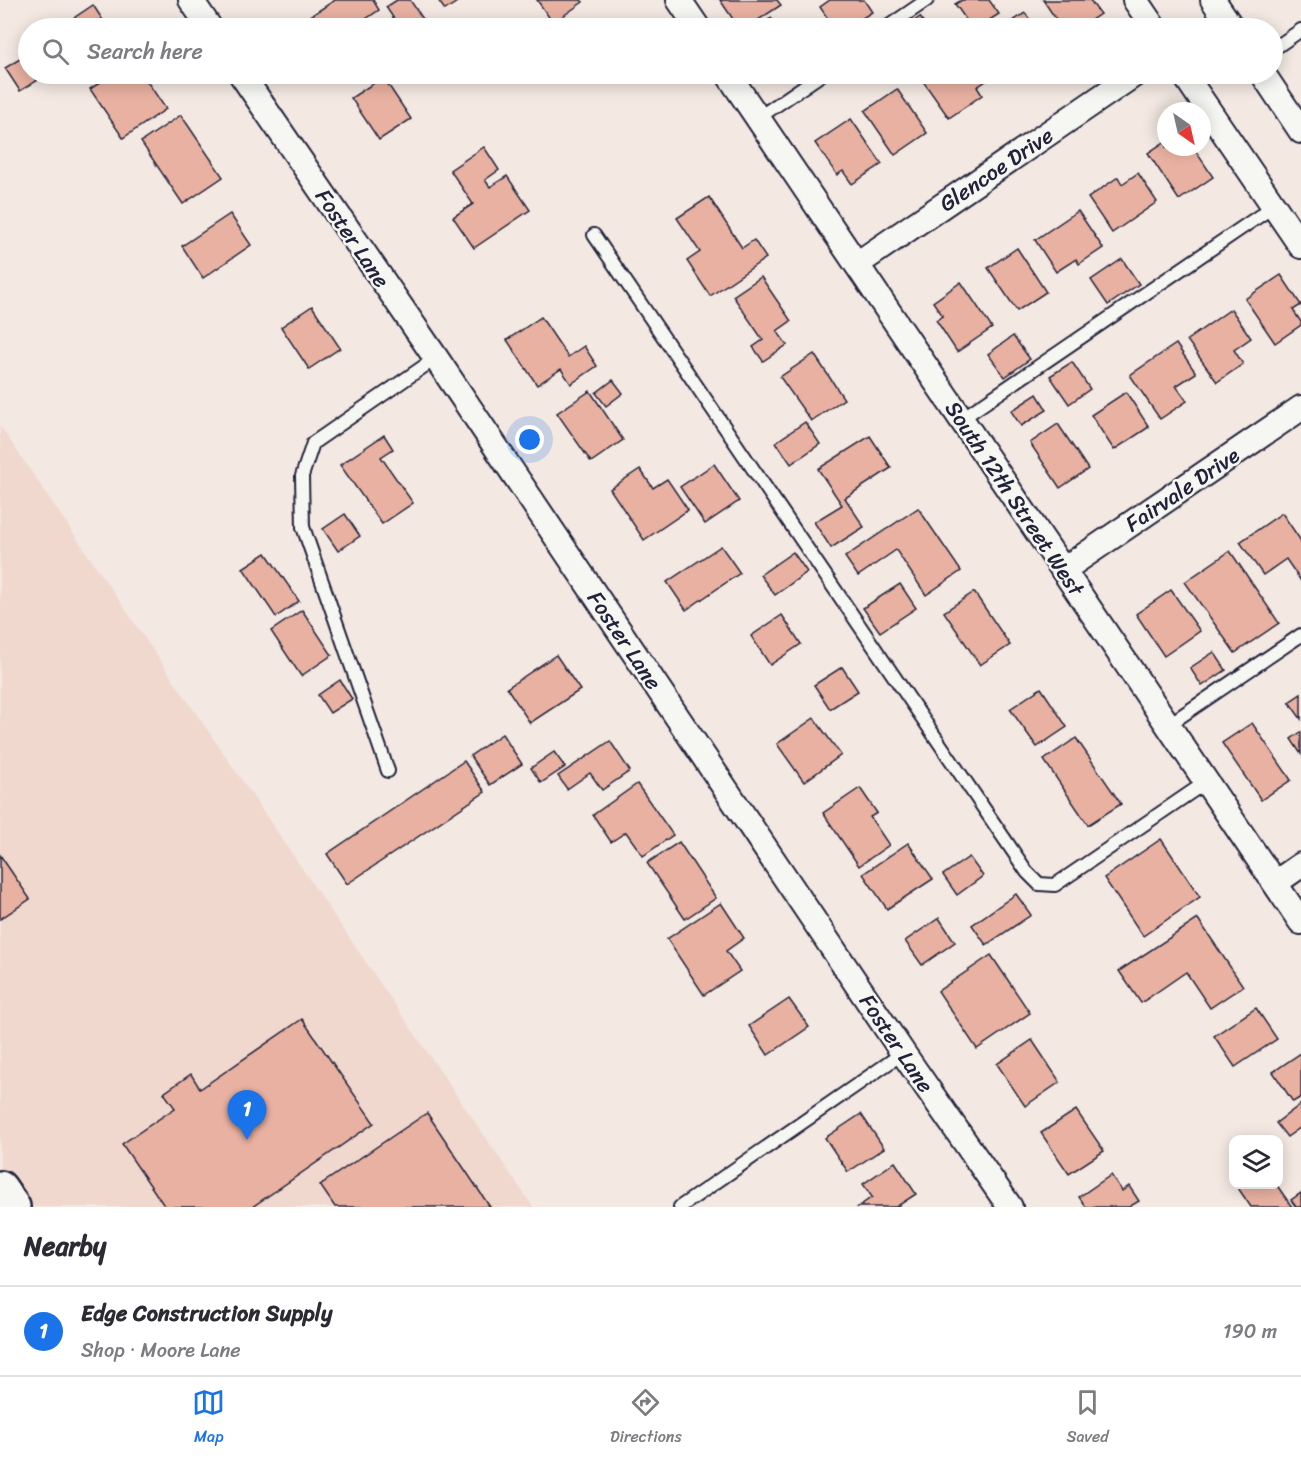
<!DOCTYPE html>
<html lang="en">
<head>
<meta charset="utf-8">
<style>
  body { margin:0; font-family:Sriracha,sans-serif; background:#f2f2f3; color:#2b2b33 }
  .controls { position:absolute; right:18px; bottom:18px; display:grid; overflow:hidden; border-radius:12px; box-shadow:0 3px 15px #0003 }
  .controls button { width:54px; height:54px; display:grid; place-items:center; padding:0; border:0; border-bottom:2px solid #e1e1e2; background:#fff; color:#2b2b33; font:30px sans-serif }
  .compass { position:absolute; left:1157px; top:102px; width:54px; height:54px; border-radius:50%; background:#fff; box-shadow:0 3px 15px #0003; rotate:146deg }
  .you { position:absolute; left:530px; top:440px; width:21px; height:21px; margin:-15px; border:4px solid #fff; border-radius:50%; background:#1a73e8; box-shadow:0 0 0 9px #1a73e833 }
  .badge { display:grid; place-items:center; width:39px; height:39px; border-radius:50%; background:#1a73e8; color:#fff; font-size:20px; font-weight:700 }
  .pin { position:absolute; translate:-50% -50px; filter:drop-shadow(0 2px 3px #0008) }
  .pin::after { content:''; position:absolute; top:32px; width:21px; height:18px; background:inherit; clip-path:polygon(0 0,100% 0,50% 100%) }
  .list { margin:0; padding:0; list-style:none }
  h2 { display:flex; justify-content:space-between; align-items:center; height:78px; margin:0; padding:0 24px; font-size:26px }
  h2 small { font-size:20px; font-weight:400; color:#7c7c81 }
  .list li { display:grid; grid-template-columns:39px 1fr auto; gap:18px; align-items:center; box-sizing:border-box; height:90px; padding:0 24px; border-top:2px solid #e1e1e2 }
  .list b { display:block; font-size:22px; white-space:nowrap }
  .list p { margin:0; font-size:20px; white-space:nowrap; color:#7c7c81 }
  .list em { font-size:20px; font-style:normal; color:#7c7c81 }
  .icon { flex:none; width:33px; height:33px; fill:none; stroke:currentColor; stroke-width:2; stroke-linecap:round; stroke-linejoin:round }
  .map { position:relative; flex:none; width:1301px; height:1207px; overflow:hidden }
  .search { position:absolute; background:#fff; box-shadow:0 3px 15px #0003; left:18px; right:18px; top:18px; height:66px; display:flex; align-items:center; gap:15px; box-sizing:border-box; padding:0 21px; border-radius:33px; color:#7c7c81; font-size:22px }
  .sheet { height:168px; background:#fff }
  nav { display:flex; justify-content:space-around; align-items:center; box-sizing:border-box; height:84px; border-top:2px solid #e1e1e2; background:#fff; font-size:16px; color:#7c7c81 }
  nav a { display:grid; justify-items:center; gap:3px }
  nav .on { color:#1a73e8 }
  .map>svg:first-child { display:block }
</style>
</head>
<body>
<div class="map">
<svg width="1301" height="1207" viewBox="0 0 1301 1207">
  <rect width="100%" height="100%" fill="#f3e8e2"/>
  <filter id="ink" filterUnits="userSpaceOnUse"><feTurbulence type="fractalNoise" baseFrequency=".0167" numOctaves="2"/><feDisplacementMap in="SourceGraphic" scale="12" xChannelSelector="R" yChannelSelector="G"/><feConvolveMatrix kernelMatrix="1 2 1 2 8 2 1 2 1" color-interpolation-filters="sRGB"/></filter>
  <g filter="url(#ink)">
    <path fill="#f0d8ce" d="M0,426L533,1207H0Z"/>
    <g fill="#e9b1a1" stroke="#22223b" stroke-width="1.5">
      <path d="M335,0H373L379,10L366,19L372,28H317L309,17Z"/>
      <path d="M397,0H410L425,22L416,28H400L386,7Z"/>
      <path d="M438,0H460L445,10Z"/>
      <path d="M537,0H581L583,2L553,23Z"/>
      <path d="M720,0H777L781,5L746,28H739Z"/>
      <path d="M830,0H864L872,12L847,28H834L820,7Z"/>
      <path d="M962,0H989L999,14L977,28H972L955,4Z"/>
      <path d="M1043,0H1090L1100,14L1079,28H1062Z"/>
      <path d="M93,5L108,28H68L65,24Z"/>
      <path d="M1025,13L1036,28H1002Z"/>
      <path d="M920,17L927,28H904Z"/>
      <path d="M771,18L778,28H756Z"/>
      <path d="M23,57L28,66V74H34L38,80L20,91L5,68Z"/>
      <path d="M113,74H142L166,109L123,138L90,89Z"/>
      <path d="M918,74H985L989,79L977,87L982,95L949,118Z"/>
      <path d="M383,77L411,119L379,140L351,98Z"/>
      <path d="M897,89L927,133L895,155L865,111Z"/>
      <path d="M181,115L223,177L183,204L141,142Z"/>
      <path d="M851,119L882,164L852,184L843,171L837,175L815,143Z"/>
      <path d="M1166,141V147H1181L1184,151L1189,147H1193L1213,177L1179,200L1148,153Z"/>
      <path d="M484,147L499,170L485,180L490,187L507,176L530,210L474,248L453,217L473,204L450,170Z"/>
      <path d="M1138,173L1157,202L1112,233L1088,198L1118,177L1122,184Z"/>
      <path d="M709,197L742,248L754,240L766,258L710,296L687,261L700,252L677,218Z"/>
      <path d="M1078,211L1103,248L1079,264L1076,259L1056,272L1035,240Z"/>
      <path d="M230,214L251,245L203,278L182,246Z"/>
      <path d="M1017,248L1046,292L1017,311L988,268Z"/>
      <path d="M1122,259L1139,284L1108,305L1091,280Z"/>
      <path d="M1281,275L1301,305L1293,310L1301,322V325L1275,343L1245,299Z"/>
      <path d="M761,277L791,321L777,331L787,345L763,361L753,347L763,340L733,296Z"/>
      <path d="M961,282L992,328L957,352L936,320L943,316L933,302Z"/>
      <path d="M312,306L340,348L309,369L281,327Z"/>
      <path d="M1231,309L1251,338L1234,350L1243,364L1217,382L1187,340Z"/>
      <path d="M541,317L568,357L584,346L597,366L571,384L561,369L537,385L507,340Z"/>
      <path d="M1013,336L1030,359L1005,377L988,354Z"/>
      <path d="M1176,344L1196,373L1176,386L1187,401L1160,419L1130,375Z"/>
      <path d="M814,354L844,399L811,421L780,377Z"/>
      <path d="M1072,362L1090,389L1069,404L1050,376Z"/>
      <path d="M613,380L623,393L606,406L596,393Z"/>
      <path d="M590,391L623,440L591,462L557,413Z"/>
      <path d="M1126,392L1149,427L1114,450L1091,415Z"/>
      <path d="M1037,394L1047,410L1021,426L1011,411Z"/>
      <path d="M805,422L820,444L791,464L776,442Z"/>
      <path d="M1058,424L1088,469L1060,488L1030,443Z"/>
      <path d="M384,435L393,449L381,457L413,503L382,524L340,465Z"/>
      <path d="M870,436L891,468L845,498L864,527L831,548L814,522L842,505L818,469Z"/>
      <path d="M714,464L739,501L705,524L680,487Z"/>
      <path d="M640,469L653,488L667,479L688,510L644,540L610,489Z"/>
      <path d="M918,508L961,571L926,595L896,550L858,576L845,557Z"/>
      <path d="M1282,513L1301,541V581L1286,559L1263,575L1240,542Z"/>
      <path d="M345,514L360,536L338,551L323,529Z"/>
      <path d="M721,546L740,573L686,610L667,582Z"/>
      <path d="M1230,551L1279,623L1235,653L1185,582Z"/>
      <path d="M793,552L807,572L775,595L760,575Z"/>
      <path d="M266,553L299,601L276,617L243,568Z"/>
      <path d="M900,584L916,608L880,632L863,608Z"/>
      <path d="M1171,590L1200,631L1164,656L1136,614Z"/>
      <path d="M974,592L1010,645L980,665L944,612Z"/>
      <path d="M302,610L332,655L301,676L271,631Z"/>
      <path d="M782,615L801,644L770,665L751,636Z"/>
      <path d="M1214,652L1226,670L1202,686L1190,668Z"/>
      <path d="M556,655L580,690L530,723L507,688Z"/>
      <path d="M842,667L858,691L830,709L814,685Z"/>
      <path d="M340,680L352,699L330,713L318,695Z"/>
      <path d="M1041,688L1067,727L1037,747L1010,709Z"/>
      <path d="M1301,694V719L1289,702Z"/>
      <path d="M814,718L841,755L804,782L777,744Z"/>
      <path d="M1252,723L1291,780L1261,800L1222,743Z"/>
      <path d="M1301,732V754L1291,739Z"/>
      <path d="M502,734L522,764L490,785L470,756Z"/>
      <path d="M1076,738L1121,804L1088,825L1044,760Z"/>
      <path d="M610,741L630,771L602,790L590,773L567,789L558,776Z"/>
      <path d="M554,752L565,767L541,783L531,768Z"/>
      <path d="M464,761L485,792L347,884L327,854Z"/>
      <path d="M637,784L673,835L643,856L626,832L611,842L593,815Z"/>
      <path d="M860,788L877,813L870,817L889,845L859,866L823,813Z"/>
      <path d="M1161,839L1200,897L1143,936L1104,878Z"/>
      <path d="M679,842L716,898L685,919L647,863Z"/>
      <path d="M908,843L933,879L887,909L863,874Z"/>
      <path d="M0,855L30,899L0,919Z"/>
      <path d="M969,857L983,876L957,895L943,875Z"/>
      <path d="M1016,894L1031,915L986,945L972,925Z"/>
      <path d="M721,903L744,938L726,951L740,971L704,995L667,939Z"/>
      <path d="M939,918L955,942L922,965L905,941Z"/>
      <path d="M1198,919L1243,986L1210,1008L1186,972L1141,1003L1119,971Z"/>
      <path d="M991,955L1030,1013L977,1049L938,991Z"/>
      <path d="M789,999L809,1027L768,1055L749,1026Z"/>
      <path d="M1256,1008L1277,1039L1235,1067L1214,1036Z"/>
      <path d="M302,1019L374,1123L252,1207H165L122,1144L175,1108L164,1093L191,1074L200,1089Z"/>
      <path d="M1032,1040L1060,1082L1025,1106L997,1064Z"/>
      <path d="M1301,1053V1097L1293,1102L1273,1072Z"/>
      <path d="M1301,1104V1127L1287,1137L1276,1123Z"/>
      <path d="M1076,1110L1104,1151L1069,1174L1041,1133Z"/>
      <path d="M427,1113L490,1207H335L320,1185Z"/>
      <path d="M861,1114L884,1148L848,1172L825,1138Z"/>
      <path d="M895,1162L916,1194L896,1207H858L872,1197L863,1184Z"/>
      <path d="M1111,1175L1122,1191L1129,1186L1139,1201L1129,1207H1086L1079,1197Z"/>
      <path d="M1244,1184H1276L1292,1207H1251L1238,1188Z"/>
      <path d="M1301,1193V1207H1296L1291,1200Z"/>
    </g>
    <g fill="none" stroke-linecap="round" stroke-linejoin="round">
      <defs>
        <g id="lane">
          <path d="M886,28L927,0"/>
          <path d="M1272,50L1301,30"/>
          <path d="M758,118L822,74"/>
          <path d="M594,235L1027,872L1039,884L1055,885L1206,782"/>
          <path d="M961,419L1274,206"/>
          <path d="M1168,725L1301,635"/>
          <path d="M388,771L303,527L302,476L313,443L436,358"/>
          <path d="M680,1207L903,1053"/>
        </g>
        <g id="street">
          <path d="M191,0L210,28"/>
          <path d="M679,0L698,28"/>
          <path d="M1135,0L1154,28"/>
          <path d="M1213,0L1232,28"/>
          <path d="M241,74L436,358L903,1053L1010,1207"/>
          <path d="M728,74L1301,922"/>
          <path d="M1184,74L1301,246"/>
          <path d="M1263,74L1301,131"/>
          <path d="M857,264L1135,74"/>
          <path d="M1063,570L1301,408"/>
          <path d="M1275,883L1301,865"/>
        </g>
        <path id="secondary" d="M0,1188L13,1207"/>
      </defs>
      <use href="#lane" stroke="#22223b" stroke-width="16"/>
      <use href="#street" stroke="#22223b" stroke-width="28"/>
      <use href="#secondary" stroke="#22223b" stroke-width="38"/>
      <use href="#lane" stroke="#f6f6f2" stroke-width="12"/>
      <use href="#street" stroke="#f6f6f2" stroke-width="24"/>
      <use href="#secondary" stroke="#f6f6f2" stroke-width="33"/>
    </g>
  </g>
  <g text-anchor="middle" stroke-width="5" stroke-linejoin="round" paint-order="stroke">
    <g font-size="22" fill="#22223b" stroke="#f6f6f2">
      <text transform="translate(996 169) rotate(-34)" y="8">Glencoe Drive</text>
      <text transform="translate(353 238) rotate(56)" y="8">Foster Lane</text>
      <text transform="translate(1182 489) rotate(-34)" y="8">Fairvale Drive</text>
      <text transform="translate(1015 498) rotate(56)" y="8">South 12th Street West</text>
      <text transform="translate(625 640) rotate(56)" y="8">Foster Lane</text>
      <text transform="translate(897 1043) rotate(56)" y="8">Foster Lane</text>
    </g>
  </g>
</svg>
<div class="controls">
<button><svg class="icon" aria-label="layers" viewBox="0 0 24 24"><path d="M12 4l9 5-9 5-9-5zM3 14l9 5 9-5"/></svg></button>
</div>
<svg class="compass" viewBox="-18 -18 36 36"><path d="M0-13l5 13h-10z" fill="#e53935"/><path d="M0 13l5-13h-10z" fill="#7c7c81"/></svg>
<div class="you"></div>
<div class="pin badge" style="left:247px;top:1140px">1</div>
<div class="search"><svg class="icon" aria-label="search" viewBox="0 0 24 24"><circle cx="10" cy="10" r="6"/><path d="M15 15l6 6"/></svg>Search here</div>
</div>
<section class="sheet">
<h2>Nearby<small></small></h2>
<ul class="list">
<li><span class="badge">1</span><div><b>Edge Construction Supply</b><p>Shop · Moore Lane</p></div><em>190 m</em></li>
</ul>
</section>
<nav>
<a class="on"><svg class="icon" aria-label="map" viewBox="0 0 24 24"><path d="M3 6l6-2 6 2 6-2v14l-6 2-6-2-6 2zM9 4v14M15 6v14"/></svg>Map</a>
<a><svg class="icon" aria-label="directions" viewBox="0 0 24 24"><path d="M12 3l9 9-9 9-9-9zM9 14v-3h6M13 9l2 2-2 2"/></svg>Directions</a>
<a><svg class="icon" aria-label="saved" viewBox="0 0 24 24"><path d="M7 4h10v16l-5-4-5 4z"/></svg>Saved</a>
</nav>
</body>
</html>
